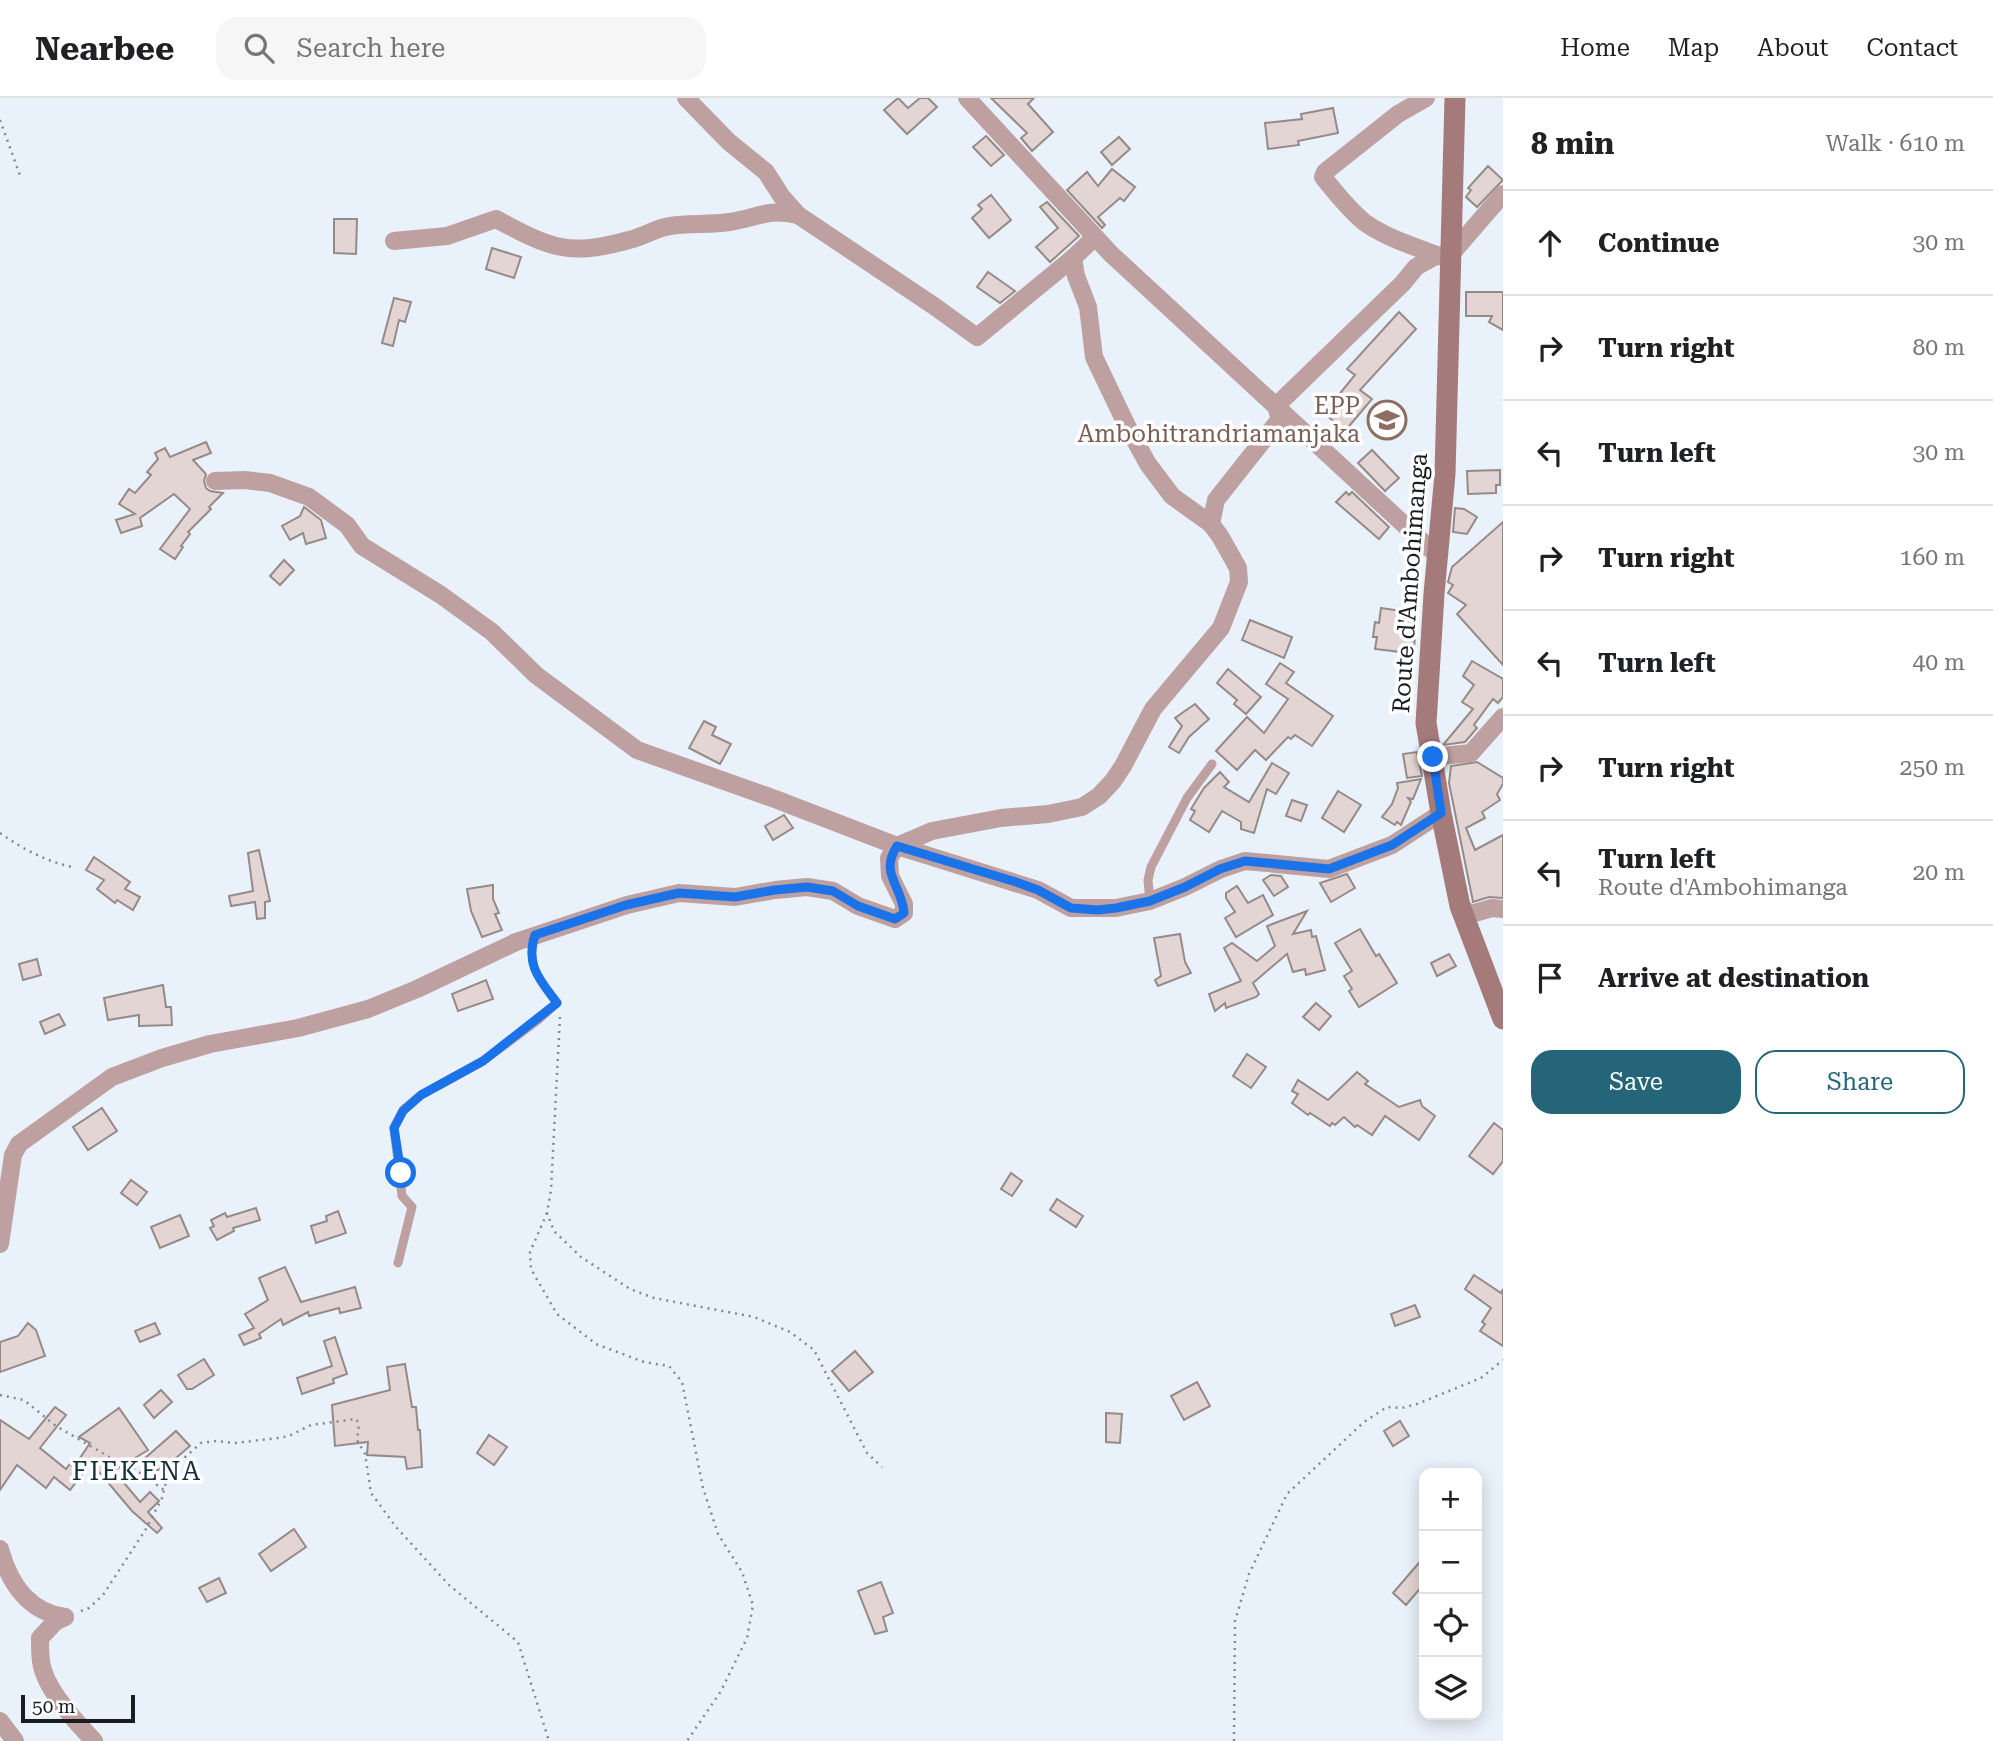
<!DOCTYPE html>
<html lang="en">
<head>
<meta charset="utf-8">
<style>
  body { margin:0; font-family:"Roboto Serif",serif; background:#f6f6f6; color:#202124 }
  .controls { position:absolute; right:21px; bottom:21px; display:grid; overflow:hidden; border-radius:14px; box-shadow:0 4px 18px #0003 }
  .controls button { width:63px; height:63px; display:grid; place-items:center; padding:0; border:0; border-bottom:2px solid #e0e0e0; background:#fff; color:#202124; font:35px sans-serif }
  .scale { position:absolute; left:21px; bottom:18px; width:114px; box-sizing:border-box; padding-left:7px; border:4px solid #1a1d20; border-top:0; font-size:19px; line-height:24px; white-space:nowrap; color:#1a1d20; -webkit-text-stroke:5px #fff; paint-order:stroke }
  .stop { position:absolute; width:21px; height:21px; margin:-16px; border:5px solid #1a73e8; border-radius:50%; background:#fff }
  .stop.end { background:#1a73e8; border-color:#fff; box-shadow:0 2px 7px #0008 }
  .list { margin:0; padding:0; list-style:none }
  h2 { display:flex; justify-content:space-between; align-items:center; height:91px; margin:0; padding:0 28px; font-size:30px }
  h2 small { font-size:23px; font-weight:400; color:#757577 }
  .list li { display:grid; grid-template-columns:46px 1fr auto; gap:21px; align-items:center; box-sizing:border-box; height:105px; padding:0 28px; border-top:2px solid #e0e0e0 }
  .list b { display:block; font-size:26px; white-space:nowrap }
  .list p { margin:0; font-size:23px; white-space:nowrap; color:#757577 }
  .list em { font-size:23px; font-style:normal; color:#757577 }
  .actions { display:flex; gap:14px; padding:21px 28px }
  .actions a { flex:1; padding:16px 0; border:2px solid #246579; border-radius:21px; text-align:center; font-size:24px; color:#246579 }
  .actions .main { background:#246579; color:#fff }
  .icon { flex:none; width:38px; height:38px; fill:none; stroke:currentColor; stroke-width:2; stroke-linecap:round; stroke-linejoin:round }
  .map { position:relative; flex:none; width:1503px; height:1643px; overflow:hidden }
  header { display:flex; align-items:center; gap:42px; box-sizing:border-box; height:98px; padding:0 35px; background:#fff; border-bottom:2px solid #e0e0e0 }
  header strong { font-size:33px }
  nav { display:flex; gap:38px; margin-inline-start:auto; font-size:24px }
  .search { width:490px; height:63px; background:#f6f6f6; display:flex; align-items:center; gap:18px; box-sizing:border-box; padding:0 24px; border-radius:21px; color:#757577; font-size:26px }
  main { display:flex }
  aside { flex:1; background:#fff }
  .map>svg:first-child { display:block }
</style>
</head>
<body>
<header>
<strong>Nearbee</strong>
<div class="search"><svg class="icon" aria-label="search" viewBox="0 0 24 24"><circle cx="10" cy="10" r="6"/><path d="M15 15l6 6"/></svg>Search here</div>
<nav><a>Home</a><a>Map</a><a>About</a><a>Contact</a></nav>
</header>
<main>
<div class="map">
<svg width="1503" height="1643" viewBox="0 0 1503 1643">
  <rect width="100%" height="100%" fill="#e9f1fa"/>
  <g fill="#e2d5d3" stroke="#968a89" stroke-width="2">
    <path d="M898,0L908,10L920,0H928L937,9L907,36L884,12Z"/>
    <path d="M991,0H1034L1028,6L1053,34L1032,53L1021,40L1027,35Z"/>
    <path d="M1333,10L1338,35L1298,43L1299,47L1268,51L1265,25L1302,21L1301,16Z"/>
    <path d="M986,38L1004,57L991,68L973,49Z"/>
    <path d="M1119,39L1130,51L1112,67L1101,54Z"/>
    <path d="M1488,68L1503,82L1477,109L1466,99L1471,92L1468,90Z"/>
    <path d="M1112,71L1135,89L1124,103L1120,100L1098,119L1105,127L1102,130L1067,92L1087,74L1098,88Z"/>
    <path d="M991,97L1011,122L989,140L972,120L982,111L978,107Z"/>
    <path d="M1047,104L1079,138L1050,164L1036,149L1058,130L1040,109Z"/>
    <path d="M334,121H357L356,156L334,155Z"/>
    <path d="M492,150L521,159L514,180L486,171Z"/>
    <path d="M988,174L1015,193L1000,205L977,189Z"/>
    <path d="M1466,194H1503V232L1489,224L1492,218H1466Z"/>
    <path d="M394,200L411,204L405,224L399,222L393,248L382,245Z"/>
    <path d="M1399,214L1416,231L1360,292L1372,301L1345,333L1324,315L1355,277L1347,271Z"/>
    <path d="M206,344L211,355L193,362L206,376L204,383L206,390L210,393L223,395L209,409L211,411L188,434L190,436L181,448L183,449L175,461L160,451L190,411L174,396L140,420L142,428L121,435L116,422L135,416L119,406L129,391L135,395L151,377L147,374L158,361L155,355L165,350L170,359Z"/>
    <path d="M1372,352L1399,380L1385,393L1358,365Z"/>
    <path d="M1500,372V387H1496V395L1468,396L1467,373Z"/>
    <path d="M1346,394L1349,397L1352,394L1389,429L1379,441L1336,404Z"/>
    <path d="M304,409L321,422L326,440L306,446L303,435L290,442L282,428L300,418Z"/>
    <path d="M1455,410L1464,411L1477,419L1467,436L1453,434Z"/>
    <path d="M1503,424V567L1457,516L1466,507L1448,495L1453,487L1448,484L1452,469Z"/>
    <path d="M284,462L294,472L280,487L270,478Z"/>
    <path d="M1381,510L1402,513V518L1416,520L1413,569H1400V554L1375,551L1377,539H1373L1375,524L1379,525Z"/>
    <path d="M1250,522L1292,539L1284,560L1242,542Z"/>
    <path d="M1472,563L1503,581V599L1498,605L1493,601L1474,627L1477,630L1465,644L1443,647L1473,611L1462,604L1474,587L1463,578Z"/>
    <path d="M1280,565L1294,574L1286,585L1333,618L1312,648L1295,637L1291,641L1288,639L1266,662L1255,652L1237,672L1216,653L1247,619L1264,635L1288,601L1266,586Z"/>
    <path d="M1228,571L1261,599L1246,616L1234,606L1237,602L1217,585Z"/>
    <path d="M1195,606L1209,621L1189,639L1179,655L1169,649L1182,628L1175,620Z"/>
    <path d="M704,623L716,629L712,637L731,646L720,666L689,650Z"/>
    <path d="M1417,654L1422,678L1407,680L1403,656Z"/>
    <path d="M1477,664L1503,680V686L1497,696L1500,702L1482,714L1485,720L1466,730L1475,752L1503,737V800L1489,799L1473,804L1449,685L1451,668Z"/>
    <path d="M1272,665L1289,675L1276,696L1267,691L1254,735L1241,731V724L1222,713L1209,734L1190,722L1195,713L1191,711L1204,690L1220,674L1229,684L1224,689L1249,704Z"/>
    <path d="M1421,681L1413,701L1408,700L1411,704L1401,727L1397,724L1395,727L1382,719L1392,706L1398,690L1397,685Z"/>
    <path d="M1338,693L1361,707L1344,734L1322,720Z"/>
    <path d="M1292,702L1307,707L1301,723L1286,718Z"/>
    <path d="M784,717L793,730L773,742L765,728Z"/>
    <path d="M259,752L270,803L265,804V820L257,821L255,804L231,808L229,798L253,793L248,755Z"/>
    <path d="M94,759L130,784L125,791L140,799L133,812L117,802L115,805L97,791L104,782L86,772Z"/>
    <path d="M1347,776L1355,790L1331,804L1320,785Z"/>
    <path d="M1271,777L1281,778L1288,789L1274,798L1263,782Z"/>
    <path d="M493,787V801L499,815L495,816L502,832L482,839L471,813L467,791Z"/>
    <path d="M1237,788L1248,805L1263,797L1273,817L1236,839L1225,820L1235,814L1226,800V795Z"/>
    <path d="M1307,813L1293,836L1311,832L1312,839L1316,838L1325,872L1306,877L1305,871L1293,874L1287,856L1253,885L1259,896L1256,899L1226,910L1225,905L1215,913L1209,896L1241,883L1224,850L1232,845L1257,863L1275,848L1267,828Z"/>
    <path d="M1360,831L1376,858L1379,856L1397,885L1359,909L1349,893L1352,891L1344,878L1352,873L1335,845Z"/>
    <path d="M1180,836L1185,864L1191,875L1158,888L1155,882L1161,878L1154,840Z"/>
    <path d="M1449,856L1456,868L1437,878L1431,865Z"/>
    <path d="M37,861L41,877L23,882L19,866Z"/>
    <path d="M486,882L493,901L458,913L452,896Z"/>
    <path d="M163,887L166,909H171L172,927L139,928V917L108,922L104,900Z"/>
    <path d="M1316,905L1331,918L1319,932L1303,919Z"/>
    <path d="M59,916L65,927L45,936L40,924Z"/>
    <path d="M1247,956L1266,969L1251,990L1233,978Z"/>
    <path d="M1357,974L1368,983L1365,986L1399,1009L1420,1002L1422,1008L1435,1018L1419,1042L1385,1018L1372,1037L1357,1027L1355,1029L1344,1019L1335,1027L1332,1025L1330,1028L1310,1015L1308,1017L1292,1005L1298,996L1292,993L1298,982L1328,1002Z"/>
    <path d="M102,1010L117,1033L88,1052L73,1029Z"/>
    <path d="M1494,1025L1503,1032V1063L1493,1076L1469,1058Z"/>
    <path d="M1011,1075L1022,1083L1012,1098L1001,1091Z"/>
    <path d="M131,1082L147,1094L137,1107L121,1095Z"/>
    <path d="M1057,1101L1083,1118L1076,1129L1050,1112Z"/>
    <path d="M256,1110L260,1122L233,1130L234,1133L217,1142L210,1130L214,1128L211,1122L225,1115L227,1119Z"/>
    <path d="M338,1113L346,1135L316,1145L311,1128L327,1123L326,1118Z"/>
    <path d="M180,1117L189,1138L160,1150L151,1129Z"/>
    <path d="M285,1169L301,1204L355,1189L361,1210L340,1215L339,1210L309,1218L308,1214L283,1227L281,1221L259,1236L261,1240L244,1247L239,1237L254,1230L245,1216L268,1202L259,1180Z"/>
    <path d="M1474,1177L1501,1195L1503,1191V1248L1480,1233L1485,1226L1482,1224L1491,1210L1465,1191Z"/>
    <path d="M1415,1207L1420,1219L1395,1228L1391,1216Z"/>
    <path d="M28,1225L36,1232L45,1258L0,1274V1244L18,1238Z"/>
    <path d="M155,1225L160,1236L140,1244L135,1233Z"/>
    <path d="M335,1239L347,1276L333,1281L334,1285L302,1296L297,1280L332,1268L324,1243Z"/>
    <path d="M855,1253L873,1274L849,1293L832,1273Z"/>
    <path d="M204,1261L214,1277L192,1291H187L178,1277Z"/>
    <path d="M405,1266L412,1309H416L418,1332H420L422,1369L407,1371L405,1359L367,1357L368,1344L335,1348L332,1307L390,1292L387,1269Z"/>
    <path d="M1197,1284L1210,1308L1184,1322L1171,1298Z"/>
    <path d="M161,1292L172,1304L154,1320L144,1307Z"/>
    <path d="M55,1309L66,1317L40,1350L66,1371L70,1366L74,1369L90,1345L79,1339L119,1310L148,1352L114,1373L140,1404L150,1394L159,1403L148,1414L162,1430L157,1435L132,1413L100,1375L89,1367L70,1392L54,1379L46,1390L17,1367L0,1392V1322L29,1341Z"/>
    <path d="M1106,1315L1122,1316L1120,1345L1106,1344Z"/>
    <path d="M1400,1323L1409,1338L1393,1348L1384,1333Z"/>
    <path d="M176,1333L190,1348L168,1367L152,1375L144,1361Z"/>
    <path d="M489,1337L507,1349L494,1367L477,1355Z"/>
    <path d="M294,1431L306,1449L271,1473L259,1456Z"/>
    <path d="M1424,1459V1486L1406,1507L1393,1495Z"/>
    <path d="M219,1480L226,1495L207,1504L199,1490Z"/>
    <path d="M881,1484L893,1515L883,1519L887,1533L875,1536L858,1493Z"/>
  </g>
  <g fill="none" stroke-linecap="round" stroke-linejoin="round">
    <g stroke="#83898f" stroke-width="2.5" stroke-dasharray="2 5" stroke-linecap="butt">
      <path d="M0,22L21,80"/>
      <path d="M0,735C23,751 45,763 72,769"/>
      <path d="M530,857L540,883L549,895"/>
      <path d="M560,919L551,1092L547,1115L554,1133L581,1159L630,1191L654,1200L754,1219L790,1234L814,1252L867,1355L882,1369"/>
      <path d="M547,1115L530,1154L531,1171L557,1216L596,1246L644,1264L669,1268L682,1284L703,1390L718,1436L742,1474L753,1507L747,1540L721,1593L687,1643"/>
      <path d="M0,1297L24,1302L56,1328L111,1360L129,1367L164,1392"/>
      <path d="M81,1513L89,1510L103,1497L146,1431L162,1400L166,1384L175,1368L201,1345L216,1343L235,1345L278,1340L289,1338L311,1327L356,1321L359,1326L357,1342L365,1356L371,1395L396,1429L449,1487L518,1544L549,1643"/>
      <path d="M1234,1643L1235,1523L1249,1476L1287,1396L1364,1324L1387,1309L1402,1310L1417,1306L1481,1280L1503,1262"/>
    </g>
    <g stroke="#bea0a1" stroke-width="9">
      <path d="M1150,803L1148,782L1151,769L1187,700L1212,666"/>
      <path d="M398,1165L412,1109L402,1098L394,1030L403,1012L421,997L483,963L538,922L557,905"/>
    </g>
    <g stroke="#bea0a1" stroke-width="18">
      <path d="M686,0L729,44L766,74L782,99L798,117"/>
      <path d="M967,0L1111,156L1438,458"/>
      <path d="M1426,0L1398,16L1325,74L1323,79C1335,94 1348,111 1364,124C1386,140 1414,148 1439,158"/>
      <path d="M394,143L447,138L496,121C550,150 568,159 629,142C643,139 656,130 670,128C689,125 710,127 729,124C758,120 765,110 798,117L934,208L977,239L1073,160"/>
      <path d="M215,383L245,382L270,385L309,399L347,427L362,448L441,497L492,534L536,577L637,652L775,701L897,748L1038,792L1071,810H1116L1150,803L1185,789L1221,771L1245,763L1329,771L1392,747L1441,715"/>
      <path d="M1211,426L1216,402L1280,321L1276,308L1403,185L1416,169L1434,159L1452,155L1503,96"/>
      <path d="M1433,659L1471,655L1503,619"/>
      <path d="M1460,808L1471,816L1492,810L1503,811"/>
      <path d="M0,1146L13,1057L19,1046L112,979L162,960L210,946L298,930L368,911L417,891L516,844L627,807L679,795L735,799L775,792L807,789L833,793L858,808L895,821L904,815V806L890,778L889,760L897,748L932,733L1001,720L1048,716L1082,709L1099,698L1113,683L1123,668L1153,611L1221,530L1239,484L1238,470L1220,438L1211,426L1172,398L1148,366L1127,328L1094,259L1088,209L1076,178L1073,160L1095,139"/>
      <path d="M0,1451C9,1484 28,1514 65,1519"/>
      <path d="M65,1519L55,1524L40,1540C40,1548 40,1556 41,1563C44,1590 76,1624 94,1643"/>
      <path d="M0,1623L15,1643"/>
    </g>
    <path stroke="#a47a7b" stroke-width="21" d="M1455,0L1445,376L1434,496L1426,625L1441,715L1460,808L1503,921"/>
  </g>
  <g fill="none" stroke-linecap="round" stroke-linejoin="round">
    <path stroke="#1a73e8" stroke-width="9" d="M401,1075L394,1030L403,1013L421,997L483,963L557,905C540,882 525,867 535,837L626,807L679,795L735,799L775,792L807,789L833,793L858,808L895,821L904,815C902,787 879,776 897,748L1016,784L1038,792L1071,810L1098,812L1116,810L1150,803L1185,789L1220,771L1245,763L1329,771L1392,747L1441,715L1433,659"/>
  </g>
  <defs>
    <symbol id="school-ring" viewBox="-11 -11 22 22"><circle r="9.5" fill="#fff" stroke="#8d6e63" stroke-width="1.5"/><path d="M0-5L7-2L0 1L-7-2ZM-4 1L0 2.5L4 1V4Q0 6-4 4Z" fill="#8d6e63"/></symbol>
  </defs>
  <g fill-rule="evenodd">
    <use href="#school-ring" x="1365" y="300" width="44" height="44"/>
  </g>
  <g text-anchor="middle" stroke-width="7" stroke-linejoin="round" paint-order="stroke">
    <g font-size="24" fill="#785e54" stroke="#fff" text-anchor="end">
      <text x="1360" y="316">EPP<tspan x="1360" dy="28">Ambohitrandriamanjaka</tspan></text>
    </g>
    <g font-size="24" fill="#1a1d20" stroke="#fff">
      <text transform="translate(1410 485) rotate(-86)" y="8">Route d'Ambohimanga</text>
    </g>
    <g font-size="26" letter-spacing="2" fill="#113039" stroke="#fff">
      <text x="137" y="1382">FIEKENA</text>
    </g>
  </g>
</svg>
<div class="controls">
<button>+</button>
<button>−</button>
<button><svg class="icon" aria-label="locate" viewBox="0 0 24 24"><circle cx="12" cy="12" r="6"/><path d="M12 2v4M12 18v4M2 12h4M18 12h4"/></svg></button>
<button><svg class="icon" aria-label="layers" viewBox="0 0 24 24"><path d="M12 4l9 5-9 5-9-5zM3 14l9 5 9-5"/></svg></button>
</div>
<div class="scale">50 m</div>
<div class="stop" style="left:401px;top:1075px"></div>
<div class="stop end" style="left:1433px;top:659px"></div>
</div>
<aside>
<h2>8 min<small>Walk · 610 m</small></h2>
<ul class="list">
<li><svg class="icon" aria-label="ahead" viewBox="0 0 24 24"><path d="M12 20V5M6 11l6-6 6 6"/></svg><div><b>Continue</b></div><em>30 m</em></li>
<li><svg class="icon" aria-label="right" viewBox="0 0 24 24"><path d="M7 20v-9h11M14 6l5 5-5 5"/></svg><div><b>Turn right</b></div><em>80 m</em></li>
<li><svg class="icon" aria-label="left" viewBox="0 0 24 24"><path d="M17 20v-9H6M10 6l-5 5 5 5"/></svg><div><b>Turn left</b></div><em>30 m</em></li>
<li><svg class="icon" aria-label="right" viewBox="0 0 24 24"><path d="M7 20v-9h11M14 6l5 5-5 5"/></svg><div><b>Turn right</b></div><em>160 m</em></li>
<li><svg class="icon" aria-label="left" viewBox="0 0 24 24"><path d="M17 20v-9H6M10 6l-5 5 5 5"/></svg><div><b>Turn left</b></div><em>40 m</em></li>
<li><svg class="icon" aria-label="right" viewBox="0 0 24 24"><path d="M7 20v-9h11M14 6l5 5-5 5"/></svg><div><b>Turn right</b></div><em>250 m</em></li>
<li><svg class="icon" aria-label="left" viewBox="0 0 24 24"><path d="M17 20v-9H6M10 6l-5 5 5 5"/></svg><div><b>Turn left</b><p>Route d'Ambohimanga</p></div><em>20 m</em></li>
<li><svg class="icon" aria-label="arrive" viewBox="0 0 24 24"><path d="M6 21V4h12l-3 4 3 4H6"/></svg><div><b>Arrive at destination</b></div></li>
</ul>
<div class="actions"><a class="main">Save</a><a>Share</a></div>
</aside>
</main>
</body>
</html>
